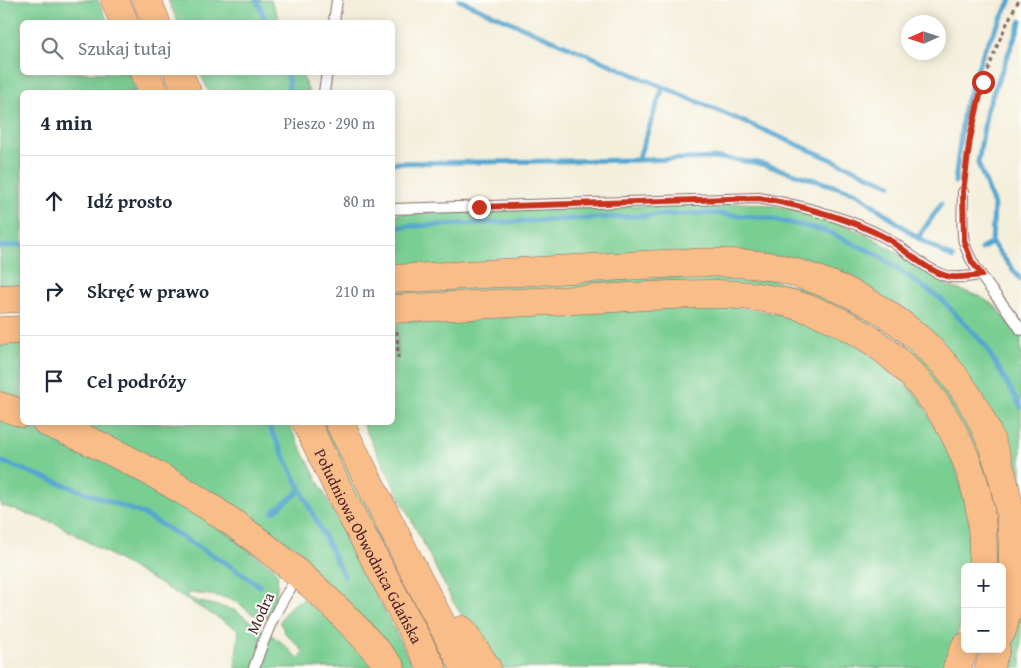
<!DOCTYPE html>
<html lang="pl">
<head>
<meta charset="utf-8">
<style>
  body { margin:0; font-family:"Gentium Book Plus",serif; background:#f2f2f3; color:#1f2937 }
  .controls { position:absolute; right:15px; bottom:15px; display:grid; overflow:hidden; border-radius:8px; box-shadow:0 2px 12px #0003 }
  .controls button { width:45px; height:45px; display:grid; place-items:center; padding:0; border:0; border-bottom:1px solid #e0e1e3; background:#fff; color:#1f2937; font:25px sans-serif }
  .compass { position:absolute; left:901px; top:15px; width:45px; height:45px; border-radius:50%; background:#fff; box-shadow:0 2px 12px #0003; rotate:267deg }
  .stop { position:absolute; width:15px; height:15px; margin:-11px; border:4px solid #c8321e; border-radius:50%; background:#fff }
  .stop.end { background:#c8321e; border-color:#fff; box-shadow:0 1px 5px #0008 }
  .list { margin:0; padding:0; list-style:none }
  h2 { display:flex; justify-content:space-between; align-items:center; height:65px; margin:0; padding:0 20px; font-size:21px }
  h2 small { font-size:16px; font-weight:400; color:#747a83 }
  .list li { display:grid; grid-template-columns:32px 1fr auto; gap:15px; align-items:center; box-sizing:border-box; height:90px; padding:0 20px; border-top:1px solid #e0e1e3 }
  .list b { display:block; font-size:19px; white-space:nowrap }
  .list em { font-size:16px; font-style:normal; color:#747a83 }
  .icon { flex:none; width:28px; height:28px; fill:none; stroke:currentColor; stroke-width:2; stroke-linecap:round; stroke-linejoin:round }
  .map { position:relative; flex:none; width:1021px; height:668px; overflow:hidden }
  .search { position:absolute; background:#fff; box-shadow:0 2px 12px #0003; left:20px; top:20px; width:375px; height:55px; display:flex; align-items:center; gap:12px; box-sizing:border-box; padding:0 18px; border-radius:8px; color:#747a83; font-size:19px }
  .panel { position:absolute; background:#fff; box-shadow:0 2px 12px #0003; left:20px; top:90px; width:375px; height:335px; border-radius:8px }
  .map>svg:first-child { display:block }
</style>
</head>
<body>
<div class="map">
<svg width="1021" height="668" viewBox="0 0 1021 668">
  <rect width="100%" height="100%" fill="#fdfcf7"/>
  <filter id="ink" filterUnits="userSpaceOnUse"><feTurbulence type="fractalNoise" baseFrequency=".02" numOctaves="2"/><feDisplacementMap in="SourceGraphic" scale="10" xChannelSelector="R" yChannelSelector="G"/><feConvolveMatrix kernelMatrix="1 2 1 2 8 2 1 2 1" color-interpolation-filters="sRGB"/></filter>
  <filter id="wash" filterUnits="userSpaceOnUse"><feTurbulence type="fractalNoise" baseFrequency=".0096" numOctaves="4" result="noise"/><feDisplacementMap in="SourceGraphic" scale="20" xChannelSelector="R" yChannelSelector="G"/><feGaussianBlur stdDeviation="1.12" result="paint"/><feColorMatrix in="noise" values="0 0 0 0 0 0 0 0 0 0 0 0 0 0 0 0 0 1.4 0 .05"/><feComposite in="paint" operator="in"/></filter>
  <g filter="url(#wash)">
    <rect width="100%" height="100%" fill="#f4efdb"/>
    <g fill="#79ce92" stroke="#62765e">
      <path d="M0,0H98L108,22H22V72L129,73L137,92H22V288L0,289Z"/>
      <path d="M168,0H271L280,22H178Z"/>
      <path d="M200,73H301L309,92H209Z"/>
      <path d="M743,203L769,205L798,210L844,225L871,237L905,257L950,287L979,296L995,306L1021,338V503L1005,445L842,277L393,269L392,214L510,209Z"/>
      <path d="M704,275L770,279L818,292L889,329L937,373L973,429L996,493L1002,567H994L979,462L830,305L393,299V290Z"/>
      <path d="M725,305L800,317L865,349L920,400L951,452L968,507L972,567H965V611L957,636L943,668H495L452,600L362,423L392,422V325H395L397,357H398L397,319Z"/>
      <path d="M22,339V405L0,397V340Z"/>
      <path d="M0,413L49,432L168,490L277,572C279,587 275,608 265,619C254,619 245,606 234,601C221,595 205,595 191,593L186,594L187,597L197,601L234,610L280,641L299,659L304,652L285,633L280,622C287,608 294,600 310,599L381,668H235L239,630L57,524L0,505Z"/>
      <path d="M68,423H288L414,668H401L372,635Z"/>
      <path d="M317,423H328L454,668H443Z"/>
      <path d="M1021,600V668H1001L1015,628Z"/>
    </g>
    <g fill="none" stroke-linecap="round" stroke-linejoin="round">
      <g stroke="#54a5cf" stroke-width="5">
        <path d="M257,0L266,22"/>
        <path d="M459,0L663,87"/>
        <path d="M286,72L289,80L288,92"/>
        <path d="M392,163L638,160"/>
        <path d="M955,182L964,108L984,50L1011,0"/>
        <path d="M891,185L663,87L638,160L721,158L759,163L857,193L918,238"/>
        <path d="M941,204L918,238L953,258"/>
        <path d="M392,227L708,213L768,218L826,231L876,254L941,299L984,344L1021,407"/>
        <path d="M992,243L1021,280"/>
        <path d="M0,247L22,245"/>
        <path d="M981,249L992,243L994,205L978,163L987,109L1021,21"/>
        <path d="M267,422L344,576"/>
        <path d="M0,461L143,514L229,565L260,586"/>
        <path d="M273,512L301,490"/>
      </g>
    </g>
  </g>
  <g filter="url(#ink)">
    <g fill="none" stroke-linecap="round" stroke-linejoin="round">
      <defs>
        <g id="service">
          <path d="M334,22L337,0"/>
          <path d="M324,92L327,72"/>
          <path d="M963,192C963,205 961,230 964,242C973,274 1004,302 1021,330"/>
          <path d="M392,209L759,198C803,206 847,217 886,238C904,248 931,275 951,277C961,278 972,276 981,275"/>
          <path d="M254,668C265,635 278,602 300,575"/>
        </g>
        <g id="motorway">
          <path d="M115,0L124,22"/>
          <path d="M147,0L156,22"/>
          <path d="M145,72L154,92"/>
          <path d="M178,72L187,92"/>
          <path d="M392,279C459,275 526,272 592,268C653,265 715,258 775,267C789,270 803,275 817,280C894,306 960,363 990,439C1014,500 1021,567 1002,631"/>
          <path d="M0,299L22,298"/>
          <path d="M392,309C467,306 541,302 615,298C673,295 736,288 792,304C886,329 957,405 978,499C983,521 983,544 983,567"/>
          <path d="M0,331L22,330"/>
          <path d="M0,406L22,413"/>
          <path d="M46,422C178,476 300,557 391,668"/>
          <path id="s1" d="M306,422L342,497L432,668"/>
          <path d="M339,422L416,575L465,668"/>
          <path d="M462,630L487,668"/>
          <path d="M957,668L965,647"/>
          <path d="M989,668L996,649"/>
        </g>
      </defs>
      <use href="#service" stroke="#866869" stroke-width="12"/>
      <use href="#motorway" stroke="#866869" stroke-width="29"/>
      <g stroke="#866869" stroke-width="3" stroke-dasharray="4 4" stroke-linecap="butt">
        <path d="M965,180C973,115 987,58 1019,0"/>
        <path d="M397,331L398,358"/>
      </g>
      <use href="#service" stroke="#fff" stroke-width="10"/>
      <use href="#motorway" stroke="#f8bd88" stroke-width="28"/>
    </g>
  </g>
  <g fill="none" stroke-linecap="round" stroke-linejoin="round" filter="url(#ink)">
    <path stroke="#c8321e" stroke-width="6" d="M479,207L759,198C803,206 847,217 886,238C904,248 931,275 951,277C961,278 972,276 982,275L972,262L964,241L963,192L970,138L983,82"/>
  </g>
  <g text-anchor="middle" stroke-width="4" stroke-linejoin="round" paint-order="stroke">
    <g font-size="16" fill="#4a1f2b" stroke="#fdfcf7">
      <text dy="6" stroke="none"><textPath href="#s1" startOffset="139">Południowa Obwodnica Gdańska</textPath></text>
      <text transform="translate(260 613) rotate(-65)" y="6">Modra</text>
    </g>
  </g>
</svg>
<div class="controls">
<button>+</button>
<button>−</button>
</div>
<svg class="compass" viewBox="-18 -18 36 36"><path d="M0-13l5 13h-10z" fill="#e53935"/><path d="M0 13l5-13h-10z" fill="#747a83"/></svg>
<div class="stop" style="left:983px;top:82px"></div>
<div class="stop end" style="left:479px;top:207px"></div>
<div class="search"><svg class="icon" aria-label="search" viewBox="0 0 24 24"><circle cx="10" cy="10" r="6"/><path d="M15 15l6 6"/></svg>Szukaj tutaj</div>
<section class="panel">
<h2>4 min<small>Pieszo · 290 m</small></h2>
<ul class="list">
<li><svg class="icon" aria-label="ahead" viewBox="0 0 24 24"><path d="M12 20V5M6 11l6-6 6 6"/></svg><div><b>Idź prosto</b></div><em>80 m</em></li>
<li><svg class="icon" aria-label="right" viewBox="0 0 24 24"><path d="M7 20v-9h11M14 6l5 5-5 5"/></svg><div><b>Skręć w prawo</b></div><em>210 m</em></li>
<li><svg class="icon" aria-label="arrive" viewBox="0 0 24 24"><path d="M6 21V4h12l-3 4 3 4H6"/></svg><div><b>Cel podróży</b></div></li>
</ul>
</section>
</div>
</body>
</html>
